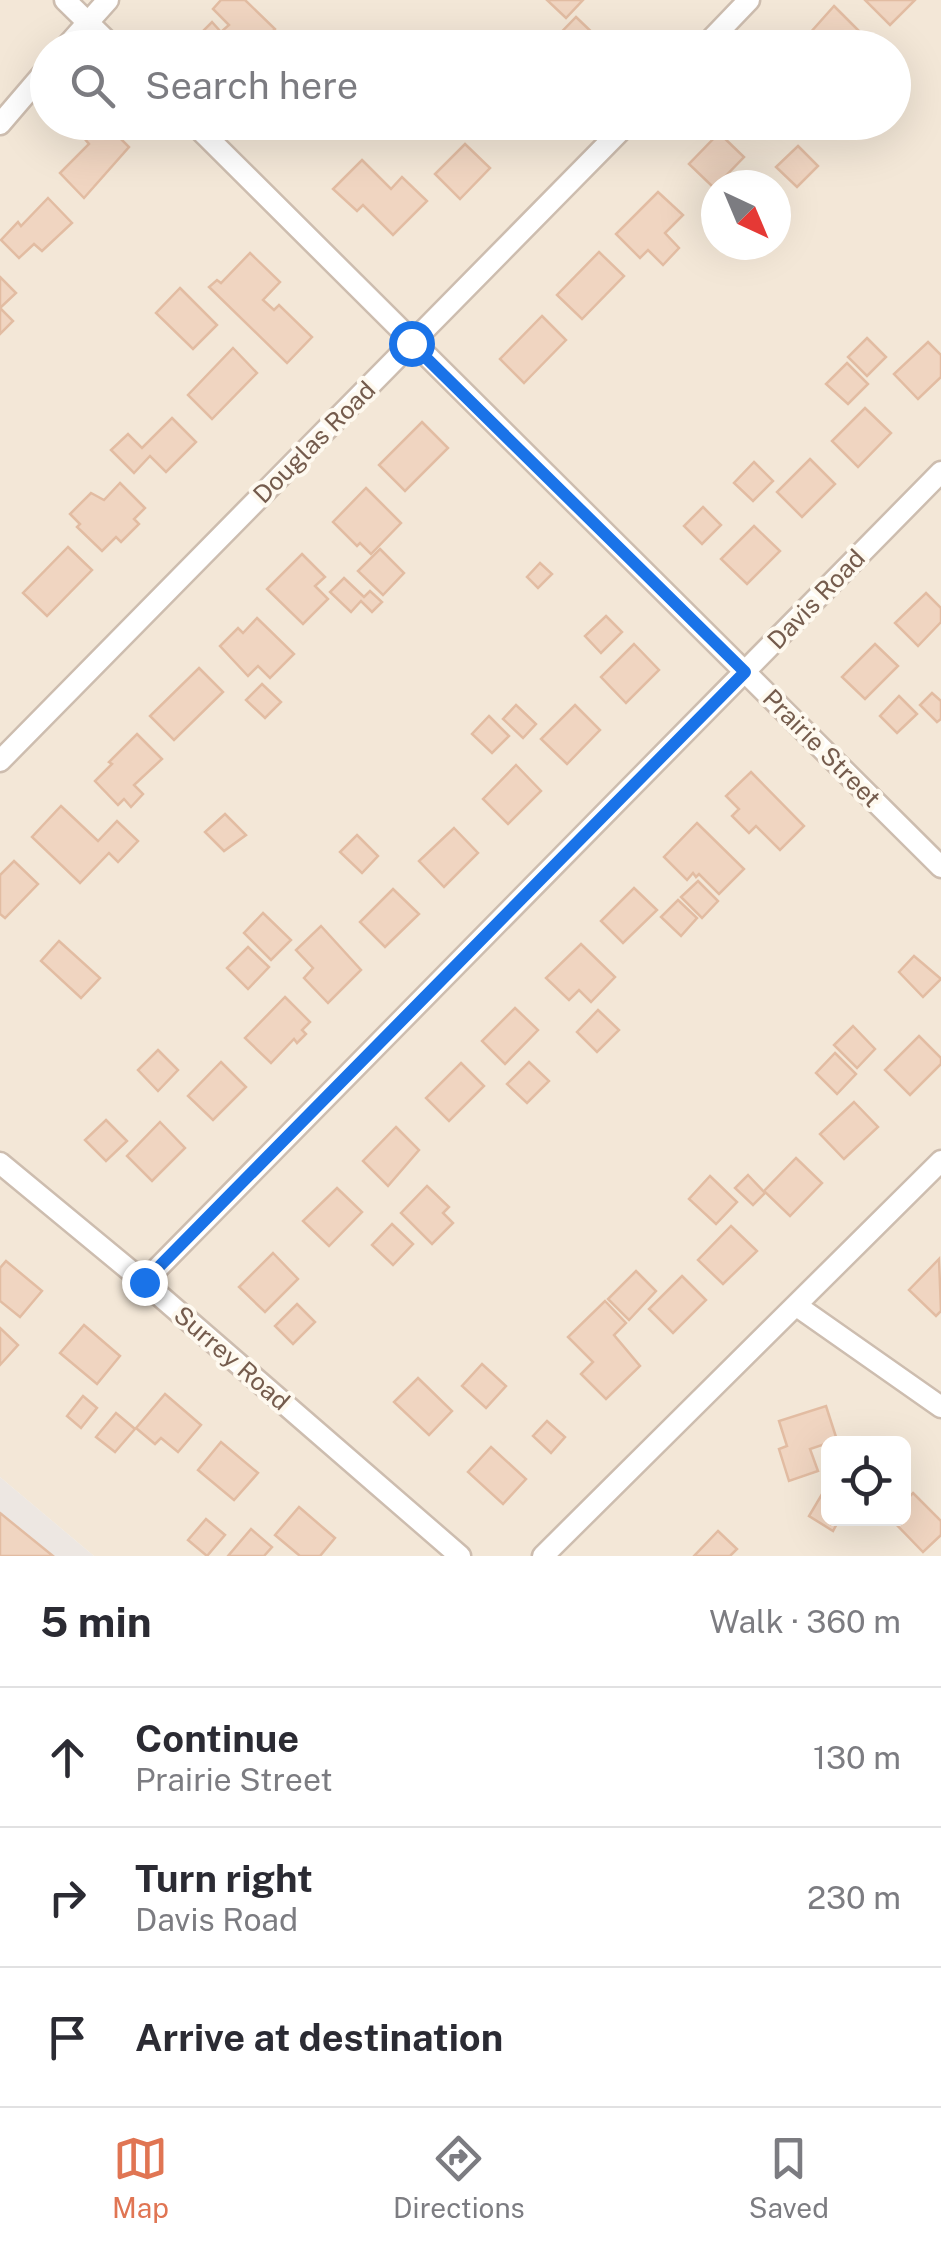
<!DOCTYPE html>
<html lang="en">
<head>
<meta charset="utf-8">
<style>
  body { margin:0; font-family:"Public Sans",sans-serif; background:#f2f2f3; color:#2b2b33 }
  .controls { position:absolute; right:30px; bottom:30px; display:grid; overflow:hidden; border-radius:15px; box-shadow:0 10px 40px #0002 }
  .controls button { width:90px; height:90px; display:grid; place-items:center; padding:0; border:0; border-bottom:2px solid #e1e1e2; background:#fff; color:#2b2b33; font:50px sans-serif }
  .compass { position:absolute; left:701px; top:170px; width:90px; height:90px; border-radius:50%; background:#fff; box-shadow:0 10px 40px #0002; rotate:136deg }
  .stop { position:absolute; width:30px; height:30px; margin:-22px; border:8px solid #1a73e8; border-radius:50%; background:#fff }
  .stop.end { background:#1a73e8; border-color:#fff; box-shadow:0 2px 10px #0008 }
  .list { margin:0; padding:0; list-style:none }
  h2 { display:flex; justify-content:space-between; align-items:center; height:130px; margin:0; padding:0 40px; font-size:42px }
  h2 small { font-size:32px; font-weight:400; color:#7c7c81 }
  .list li { display:grid; grid-template-columns:65px 1fr auto; gap:30px; align-items:center; box-sizing:border-box; height:140px; padding:0 40px; border-top:2px solid #e1e1e2 }
  .list b { display:block; font-size:38px; white-space:nowrap }
  .list p { margin:0; font-size:32px; white-space:nowrap; color:#7c7c81 }
  .list em { font-size:32px; font-style:normal; color:#7c7c81 }
  .icon { flex:none; width:55px; height:55px; fill:none; stroke:currentColor; stroke-width:2; stroke-linecap:round; stroke-linejoin:round }
  .map { position:relative; flex:none; width:941px; height:1556px; overflow:hidden }
  .search { position:absolute; background:#fff; box-shadow:0 10px 40px #0002; left:30px; right:30px; top:30px; height:110px; display:flex; align-items:center; gap:25px; box-sizing:border-box; padding:0 35px; border-radius:55px; color:#7c7c81; font-size:38px }
  .sheet { height:550px; background:#fff }
  nav { display:flex; justify-content:space-around; align-items:center; box-sizing:border-box; height:140px; border-top:2px solid #e1e1e2; background:#fff; font-size:28px; color:#7c7c81 }
  nav a { display:grid; justify-items:center; gap:5px }
  nav .on { color:#e07553 }
  .map>svg:first-child { display:block }
</style>
</head>
<body>
<div class="map">
<svg width="941" height="1556" viewBox="0 0 941 1556">
  <rect width="100%" height="100%" fill="#fcf5e9"/>
  <path fill="#f3e7d7" fill-rule="evenodd" d="M0,0H941V1556H94L0,1477ZM48,48H894V122H48ZM716,185H776V245H716ZM828,1444H904V1518H828Z"/>
  <path fill="#ede7e2" d="M0,1477L94,1556H0Z"/>
  <g fill="#f0d5c1" stroke="#e2bca2" stroke-width="2.5">
    <path d="M221,0H245L275,29L256,48H199L193,41L212,22L221,32L229,25L213,9Z"/>
    <path d="M547,0H583L566,18Z"/>
    <path d="M865,0H915L890,25Z"/>
    <path d="M834,6L865,37L854,48H807L802,42Z"/>
    <path d="M576,17L601,41L594,48H546Z"/>
    <path d="M99,122H104L129,147L84,198L60,173L89,144L84,138Z"/>
    <path d="M719,133L744,157L714,188L689,164Z"/>
    <path d="M465,144L490,168L460,199L435,174Z"/>
    <path d="M798,146L818,166L797,187L776,167Z"/>
    <path d="M362,160L391,189L402,177L427,201L393,235L363,205L357,211L333,189Z"/>
    <path d="M658,192L683,215L665,233L679,248L663,265L648,250L640,258L616,234Z"/>
    <path d="M48,198L72,223L42,251L34,244L19,258L1,240L18,222L21,226Z"/>
    <path d="M599,252L624,276L582,319L557,295Z"/>
    <path d="M250,253L280,282L263,300L274,310L279,305L312,337L287,363L209,287L217,280L221,283Z"/>
    <path d="M0,277L16,293L0,308L13,321L0,334Z"/>
    <path d="M180,288L217,325L193,349L156,313Z"/>
    <path d="M542,316L566,340L524,383L500,359Z"/>
    <path d="M867,338L886,357L867,376L848,357Z"/>
    <path d="M928,342L941,355V377L918,399L894,374Z"/>
    <path d="M233,348L257,373L212,419L188,395Z"/>
    <path d="M847,363L868,384L848,404L826,384Z"/>
    <path d="M865,408L891,433L858,467L832,441Z"/>
    <path d="M172,418L196,442L166,472L150,456L134,473L111,450L128,434L142,448Z"/>
    <path d="M422,422L448,448L405,491L379,465Z"/>
    <path d="M810,459L835,484L802,517L777,492Z"/>
    <path d="M754,462L773,481L753,501L734,483Z"/>
    <path d="M120,483L145,508L134,519L139,524L121,542L116,537L102,551L77,527L80,524L70,514L91,493L104,500Z"/>
    <path d="M366,488L401,523L371,554L360,543L357,546L333,522Z"/>
    <path d="M703,507L721,525L702,544L684,526Z"/>
    <path d="M754,526L780,551L747,584L721,559Z"/>
    <path d="M68,547L92,570L47,616L23,593Z"/>
    <path d="M380,549L404,573L383,595L358,571Z"/>
    <path d="M302,554L325,577L315,586L328,599L303,624L267,589Z"/>
    <path d="M540,563L552,574L538,588L527,577Z"/>
    <path d="M344,578L364,597L370,591L382,602L372,612L361,601L351,612L330,592Z"/>
    <path d="M926,593L941,608V622L918,646L895,623Z"/>
    <path d="M606,616L622,632L601,653L585,636Z"/>
    <path d="M257,618L294,654L270,678L258,666L248,676L220,646L238,628L243,633Z"/>
    <path d="M634,644L659,670L626,703L601,677Z"/>
    <path d="M875,644L898,666L865,699L842,677Z"/>
    <path d="M199,668L223,692L174,740L150,716Z"/>
    <path d="M262,684L281,702L265,718L246,700Z"/>
    <path d="M932,693L941,701V719L937,722L920,705Z"/>
    <path d="M899,696L917,714L897,733L880,716Z"/>
    <path d="M516,705L536,724L523,738L503,719Z"/>
    <path d="M575,705L600,730L567,764L541,739Z"/>
    <path d="M489,716L509,736L492,753L472,734Z"/>
    <path d="M137,734L162,759L134,785L143,794L131,807L124,799L118,805L95,781L112,764L109,762Z"/>
    <path d="M516,765L541,791L508,824L483,799Z"/>
    <path d="M751,772L804,826L780,850L756,826L749,833L732,816L739,809L726,796Z"/>
    <path d="M61,806L98,841L117,821L138,841L118,862L109,853L80,883L32,837Z"/>
    <path d="M225,814L246,835L224,851L205,832Z"/>
    <path d="M697,823L744,869L719,894L699,874L696,877L693,873L687,880L664,857Z"/>
    <path d="M454,828L478,853L444,887L419,861Z"/>
    <path d="M357,835L378,856L362,873L340,852Z"/>
    <path d="M14,861L38,884L5,918L0,914V875Z"/>
    <path d="M698,881L718,901L702,918L681,897Z"/>
    <path d="M634,888L657,910L623,943L601,921Z"/>
    <path d="M393,889L419,914L385,947L360,922Z"/>
    <path d="M678,900L697,918L681,936L661,917Z"/>
    <path d="M263,913L291,940L271,960L244,933Z"/>
    <path d="M321,926L361,970L328,1003L304,978L313,968L296,950Z"/>
    <path d="M59,941L100,978L81,998L41,961Z"/>
    <path d="M581,944L615,977L591,1002L579,990L569,1000L546,978Z"/>
    <path d="M248,947L269,967L248,989L227,968Z"/>
    <path d="M914,956L941,979L923,997L899,972Z"/>
    <path d="M285,997L310,1022L302,1030L306,1034L297,1043L294,1039L271,1063L245,1038Z"/>
    <path d="M515,1008L538,1030L505,1064L482,1041Z"/>
    <path d="M598,1010L619,1030L597,1052L577,1032Z"/>
    <path d="M853,1026L875,1049L857,1068L834,1045Z"/>
    <path d="M919,1036L941,1058V1064L910,1095L885,1070Z"/>
    <path d="M158,1050L178,1070L158,1091L138,1070Z"/>
    <path d="M835,1053L856,1074L837,1094L816,1073Z"/>
    <path d="M221,1062L246,1087L213,1120L188,1096Z"/>
    <path d="M529,1062L549,1081L527,1103L507,1084Z"/>
    <path d="M461,1063L484,1086L449,1121L426,1098Z"/>
    <path d="M854,1102L878,1127L844,1159L820,1134Z"/>
    <path d="M106,1120L127,1141L106,1161L85,1140Z"/>
    <path d="M160,1122L185,1148L152,1181L127,1156Z"/>
    <path d="M396,1127L419,1150L388,1186L363,1161Z"/>
    <path d="M796,1158L822,1183L790,1216L764,1191Z"/>
    <path d="M748,1175L765,1193L753,1205L735,1188Z"/>
    <path d="M710,1176L737,1202L716,1224L689,1199Z"/>
    <path d="M427,1186L449,1207L443,1213L453,1223L432,1244L401,1213Z"/>
    <path d="M337,1188L362,1212L329,1246L303,1221Z"/>
    <path d="M392,1224L413,1244L393,1265L372,1245Z"/>
    <path d="M731,1226L757,1251L723,1284L698,1260Z"/>
    <path d="M273,1253L298,1279L265,1312L239,1287Z"/>
    <path d="M939,1259L941,1311L936,1316L909,1290Z"/>
    <path d="M6,1261L42,1291L20,1317L0,1301V1268Z"/>
    <path d="M636,1271L656,1291L629,1320L608,1299Z"/>
    <path d="M682,1276L706,1300L673,1333L649,1309Z"/>
    <path d="M605,1301L626,1323L614,1335L640,1366L606,1399L581,1374L593,1362L568,1337Z"/>
    <path d="M297,1304L315,1322L293,1344L275,1326Z"/>
    <path d="M84,1325L120,1356L97,1384L60,1353Z"/>
    <path d="M0,1328L18,1345L0,1365Z"/>
    <path d="M482,1364L506,1386L486,1408L462,1386Z"/>
    <path d="M418,1378L452,1411L429,1435L394,1402Z"/>
    <path d="M165,1394L201,1425L178,1452L161,1438L155,1444L136,1428Z"/>
    <path d="M83,1396L97,1408L81,1428L67,1416Z"/>
    <path d="M826,1406L837,1440L810,1449L818,1471L789,1481L779,1449L787,1446L779,1421Z"/>
    <path d="M116,1413L135,1429L115,1452L96,1437Z"/>
    <path d="M547,1421L565,1437L551,1453L533,1436Z"/>
    <path d="M221,1442L258,1473L234,1500L198,1470Z"/>
    <path d="M491,1447L526,1479L503,1504L468,1472Z"/>
    <path d="M825,1489L828,1491V1518H840L833,1531L809,1516Z"/>
    <path d="M913,1493L941,1521V1535L923,1552L890,1518H904V1502Z"/>
    <path d="M299,1507L335,1538L320,1556H300L275,1535Z"/>
    <path d="M0,1513L53,1556H0Z"/>
    <path d="M206,1519L225,1535L207,1556L188,1540Z"/>
    <path d="M251,1529L272,1547L264,1556H228Z"/>
    <path d="M718,1531L737,1549L730,1556H694Z"/>
  </g>
  <g fill="none" stroke-linecap="round" stroke-linejoin="round">
    <defs>
      <g id="minor">
        <path d="M65,0L114,48"/>
        <path d="M65,48L108,0"/>
        <path d="M703,48L749,0"/>
        <path d="M192,122L941,867"/>
        <path d="M0,124L48,68"/>
        <path d="M0,761L629,122"/>
        <path d="M0,1163L144,1282L460,1556"/>
        <path d="M144,1282L941,472"/>
        <path d="M797,1306L941,1407"/>
        <path d="M543,1556L941,1161"/>
      </g>
    </defs>
    <use href="#minor" stroke="#cdbdaf" stroke-width="25"/>
    <use href="#minor" stroke="#fff" stroke-width="20"/>
  </g>
  <g fill="none" stroke-linecap="round" stroke-linejoin="round">
    <path stroke="#1a73e8" stroke-width="12" d="M144,1282L745,672L411,343"/>
  </g>
  <g text-anchor="middle" stroke-width="8" stroke-linejoin="round" paint-order="stroke">
    <g font-size="25" fill="#755c4d" stroke="#fef9ef">
      <text transform="translate(314 442) rotate(-45)" y="9">Douglas Road</text>
      <text transform="translate(816 599) rotate(-46)" y="9">Davis Road</text>
      <text transform="translate(822 748) rotate(45)" y="9">Prairie Street</text>
      <text transform="translate(232 1358) rotate(41)" y="9">Surrey Road</text>
    </g>
  </g>
</svg>
<div class="controls">
<button><svg class="icon" aria-label="locate" viewBox="0 0 24 24"><circle cx="12" cy="12" r="6"/><path d="M12 2v4M12 18v4M2 12h4M18 12h4"/></svg></button>
</div>
<svg class="compass" viewBox="-18 -18 36 36"><path d="M0-13l5 13h-10z" fill="#e53935"/><path d="M0 13l5-13h-10z" fill="#7c7c81"/></svg>
<div class="stop" style="left:411px;top:343px"></div>
<div class="stop end" style="left:144px;top:1282px"></div>
<div class="search"><svg class="icon" aria-label="search" viewBox="0 0 24 24"><circle cx="10" cy="10" r="6"/><path d="M15 15l6 6"/></svg>Search here</div>
</div>
<section class="sheet">
<h2>5 min<small>Walk · 360 m</small></h2>
<ul class="list">
<li><svg class="icon" aria-label="ahead" viewBox="0 0 24 24"><path d="M12 20V5M6 11l6-6 6 6"/></svg><div><b>Continue</b><p>Prairie Street</p></div><em>130 m</em></li>
<li><svg class="icon" aria-label="right" viewBox="0 0 24 24"><path d="M7 20v-9h11M14 6l5 5-5 5"/></svg><div><b>Turn right</b><p>Davis Road</p></div><em>230 m</em></li>
<li><svg class="icon" aria-label="arrive" viewBox="0 0 24 24"><path d="M6 21V4h12l-3 4 3 4H6"/></svg><div><b>Arrive at destination</b></div></li>
</ul>
</section>
<nav>
<a class="on"><svg class="icon" aria-label="map" viewBox="0 0 24 24"><path d="M3 6l6-2 6 2 6-2v14l-6 2-6-2-6 2zM9 4v14M15 6v14"/></svg>Map</a>
<a><svg class="icon" aria-label="directions" viewBox="0 0 24 24"><path d="M12 3l9 9-9 9-9-9zM9 14v-3h6M13 9l2 2-2 2"/></svg>Directions</a>
<a><svg class="icon" aria-label="saved" viewBox="0 0 24 24"><path d="M7 4h10v16l-5-4-5 4z"/></svg>Saved</a>
</nav>
</body>
</html>
